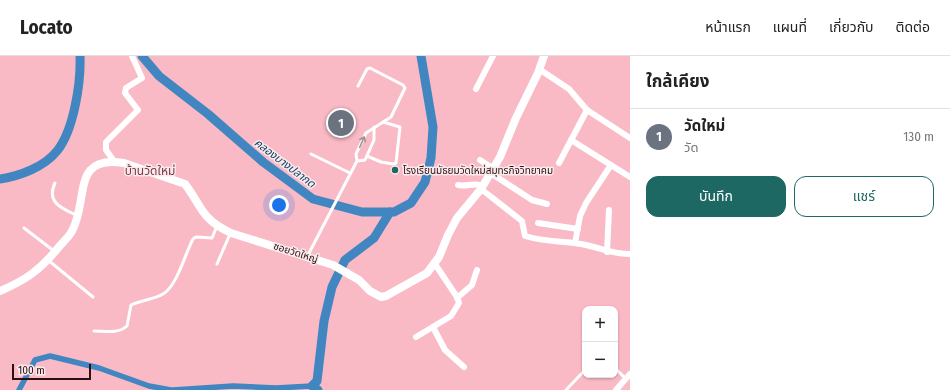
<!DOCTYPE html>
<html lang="th">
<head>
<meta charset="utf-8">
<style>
  body { margin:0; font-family:"Fira Sans Condensed","Noto Sans Thai",sans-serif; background:#f2f2f2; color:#222 }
  .controls { position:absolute; right:12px; bottom:12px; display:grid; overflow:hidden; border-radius:8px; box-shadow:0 1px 3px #0004 }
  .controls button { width:36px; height:36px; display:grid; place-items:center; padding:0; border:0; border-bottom:1px solid #e0e0e0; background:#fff; color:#222; font:20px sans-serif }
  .scale { position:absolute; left:12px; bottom:10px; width:79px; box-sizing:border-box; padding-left:4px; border:2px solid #2b1016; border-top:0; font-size:11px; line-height:14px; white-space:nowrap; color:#2b1016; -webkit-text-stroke:3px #fbeaec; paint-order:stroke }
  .you { position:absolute; left:279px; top:149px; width:14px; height:14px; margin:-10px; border:3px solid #fff; border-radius:50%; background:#1a73e8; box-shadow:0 0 0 6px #1a73e833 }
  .badge { display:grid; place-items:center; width:26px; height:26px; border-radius:50%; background:#1d6862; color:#fff; font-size:13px; font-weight:700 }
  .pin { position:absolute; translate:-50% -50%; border:2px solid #fff; box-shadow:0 1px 4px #0006 }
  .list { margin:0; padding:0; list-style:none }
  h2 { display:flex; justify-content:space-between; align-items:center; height:52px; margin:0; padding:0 16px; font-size:17px }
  h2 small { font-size:13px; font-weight:400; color:#767676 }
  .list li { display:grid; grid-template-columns:26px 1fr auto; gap:12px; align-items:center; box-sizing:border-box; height:56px; padding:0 16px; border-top:1px solid #e0e0e0 }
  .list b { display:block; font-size:15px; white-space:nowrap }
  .list p { margin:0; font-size:13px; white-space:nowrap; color:#767676 }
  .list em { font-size:13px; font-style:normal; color:#767676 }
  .actions { display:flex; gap:8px; padding:12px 16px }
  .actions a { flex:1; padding:9px 0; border:1px solid #1d6862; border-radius:12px; text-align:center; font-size:14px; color:#1d6862 }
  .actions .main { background:#1d6862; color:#fff }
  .map { position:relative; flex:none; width:630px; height:334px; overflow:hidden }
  header { display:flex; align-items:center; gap:24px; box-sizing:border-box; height:56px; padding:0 20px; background:#fff; border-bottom:1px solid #e0e0e0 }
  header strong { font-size:19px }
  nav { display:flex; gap:22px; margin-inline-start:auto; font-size:14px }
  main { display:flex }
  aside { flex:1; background:#fff }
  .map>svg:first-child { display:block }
</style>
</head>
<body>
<header>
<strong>Locato</strong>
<nav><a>หน้าแรก</a><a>แผนที่</a><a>เกี่ยวกับ</a><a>ติดต่อ</a></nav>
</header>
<main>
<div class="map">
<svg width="630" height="334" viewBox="0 0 630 334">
  <rect width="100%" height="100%" fill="#f9bac6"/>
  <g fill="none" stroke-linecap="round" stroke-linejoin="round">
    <g stroke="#4186c0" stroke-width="5.5">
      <path d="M19,334L35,304L50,300L99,312L149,330L171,334"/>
      <path d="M173,334L233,330L276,332L312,330"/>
    </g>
    <g stroke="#4186c0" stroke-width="9">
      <path d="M142,0L159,20L208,58L263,106L313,143L362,156H394L411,147L425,126L431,102L433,71L421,0"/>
      <path d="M0,123C20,120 44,111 57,95C74,74 81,26 80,0"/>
      <path d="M318,334L312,330L317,325L324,265L332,231L345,204L374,182L390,156"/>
    </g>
    <g stroke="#fff" stroke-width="3">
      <path d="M311,98L350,117"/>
      <path d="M367,100L381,106L393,108L396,107L400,71L383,66"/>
      <path d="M357,105L365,104L374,84V71"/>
      <path d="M55,127C46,146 61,152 76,159"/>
      <path d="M24,172L54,195"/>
      <path d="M308,199L357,105L356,98L366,77L391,61L405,32L403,29L370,12L367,13L358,30"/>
      <path d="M48,204L93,241"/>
      <path d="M217,208L230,178"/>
      <path d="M94,275C105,275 118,278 127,270L131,249C141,244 153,244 163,238C177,230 185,198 193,183L196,181L212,182L217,170"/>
      <path d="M615,312L626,323"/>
      <path d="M566,334L585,314"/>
    </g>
    <g stroke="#fff" stroke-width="6">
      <path d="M539,13L569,33L587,54L630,82"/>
      <path d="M476,33L493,0"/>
      <path d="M571,84L630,121"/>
      <path d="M480,104L494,113"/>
      <path d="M114,105L106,94V86L138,54L125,37L126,32L142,22L132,0"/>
      <path d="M559,107L587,54"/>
      <path d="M492,118L532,144L547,148"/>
      <path d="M458,129C467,131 475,126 483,130"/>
      <path d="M481,133L522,165L525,180C544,186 562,185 581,188C599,191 610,198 630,198"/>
      <path d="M538,167L578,173"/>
      <path d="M575,187L580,160L586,147L611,109"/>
      <path d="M607,196L609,154"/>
      <path d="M457,242L472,229L477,214"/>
      <path d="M433,271L445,294L464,311"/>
      <path d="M416,281L451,260L459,247L457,241L435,208"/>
      <path d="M616,334L630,318"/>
    </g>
    <path stroke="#fff" stroke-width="8" d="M0,235C26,224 40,214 58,192C63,186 69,181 72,175C89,144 71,98 124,107L185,128C203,152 201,163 231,177L333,209L359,224L370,235L381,241L386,240L427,217L439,201L448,179L457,162L481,133L500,101L516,62L538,17L544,0"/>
  </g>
  <defs><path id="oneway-shaft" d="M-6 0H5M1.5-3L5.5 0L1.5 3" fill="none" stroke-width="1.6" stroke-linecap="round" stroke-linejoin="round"/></defs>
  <use stroke="#a09396" href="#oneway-shaft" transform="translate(362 86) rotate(-67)"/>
  <circle fill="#1d6862" stroke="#fbeaec" stroke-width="1.5" cx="395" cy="114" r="4"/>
  <g text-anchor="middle" stroke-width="3" stroke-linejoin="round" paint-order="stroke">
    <g font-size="10" fill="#2b1016" stroke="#fbeaec" text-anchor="start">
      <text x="403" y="118">โรงเรียนมัธยมวัดใหม่สมุทรกิจวิทยาคม</text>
    </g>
    <g font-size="10" fill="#2b1016" stroke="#fbeaec">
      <text transform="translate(296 196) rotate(18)" y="4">ซอยวัดใหญ่</text>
    </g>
    <g font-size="11" font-style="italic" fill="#0a3f66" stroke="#fbeaec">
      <text transform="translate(285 107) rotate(37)" y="4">คลองบางปลากด</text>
    </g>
    <g font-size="12" fill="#7d3b4b" stroke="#fbeaec">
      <text x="150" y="119">บ้านวัดใหม่</text>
    </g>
  </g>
</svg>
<div class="controls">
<button>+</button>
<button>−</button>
</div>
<div class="scale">100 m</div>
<div class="you"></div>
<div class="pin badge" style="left:341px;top:67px;background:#6b7280">1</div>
</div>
<aside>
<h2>ใกล้เคียง<small></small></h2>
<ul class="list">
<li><span class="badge" style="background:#6b7280">1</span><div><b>วัดใหม่</b><p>วัด</p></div><em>130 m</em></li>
</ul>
<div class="actions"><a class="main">บันทึก</a><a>แชร์</a></div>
</aside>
</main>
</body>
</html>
